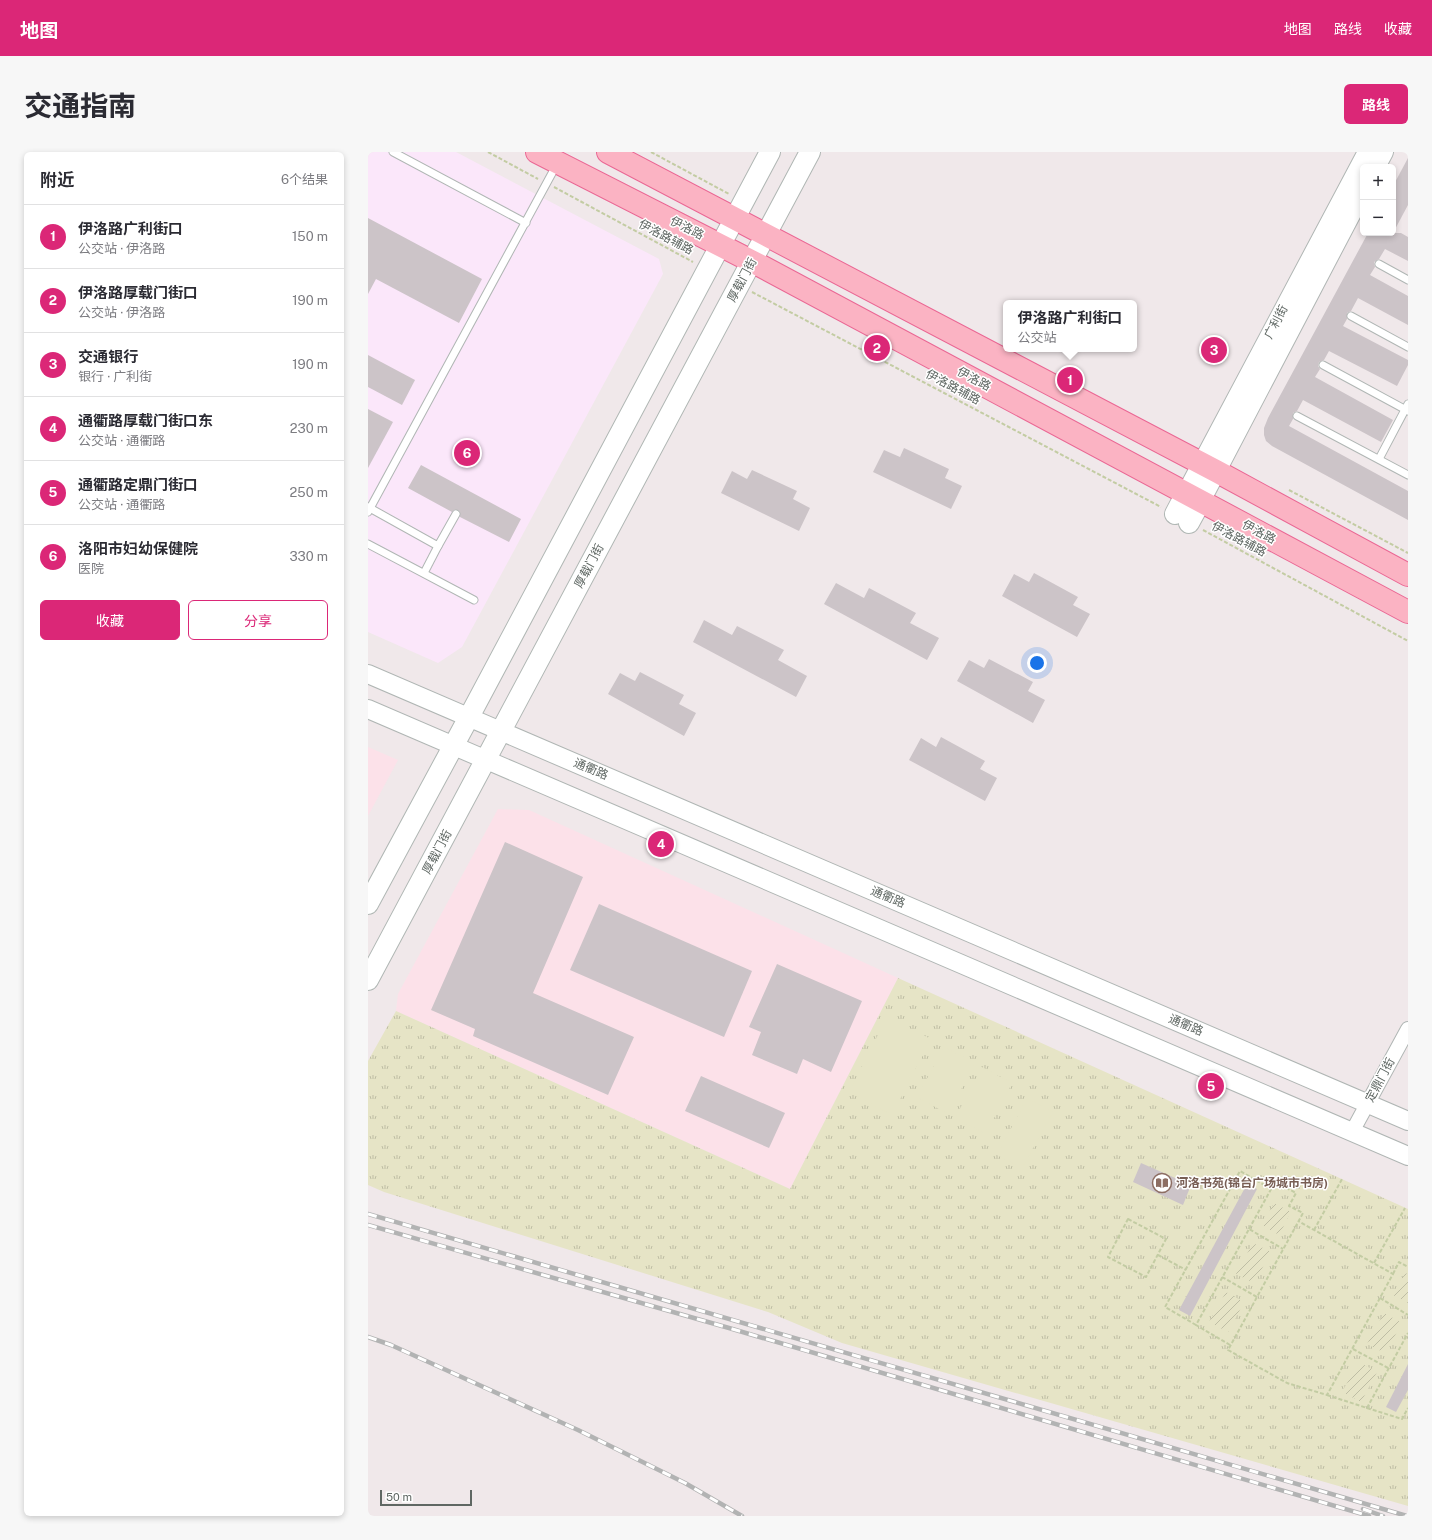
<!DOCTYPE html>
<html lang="zh">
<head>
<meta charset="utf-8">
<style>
  body { margin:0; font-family:"Public Sans","Noto Sans SC",sans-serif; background:#f7f7f7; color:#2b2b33 }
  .controls { position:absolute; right:12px; top:12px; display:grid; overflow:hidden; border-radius:6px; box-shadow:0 2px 6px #0003 }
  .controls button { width:36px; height:36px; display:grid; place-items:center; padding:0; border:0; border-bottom:1px solid #e1e1e2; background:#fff; color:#2b2b33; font:20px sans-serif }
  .scale { position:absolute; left:12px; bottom:10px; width:92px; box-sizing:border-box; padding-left:4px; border:2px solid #5f6763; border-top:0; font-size:11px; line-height:14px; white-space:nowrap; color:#5f6763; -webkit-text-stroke:3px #fff; paint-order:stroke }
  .you { position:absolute; left:669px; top:511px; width:14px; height:14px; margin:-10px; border:3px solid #fff; border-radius:50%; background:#1a73e8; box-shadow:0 0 0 6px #1a73e833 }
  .badge { display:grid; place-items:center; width:26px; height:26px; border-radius:50%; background:#db2777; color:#fff; font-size:13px; font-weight:700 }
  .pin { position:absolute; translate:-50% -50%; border:2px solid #fff; box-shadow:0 1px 4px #0006 }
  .popup { position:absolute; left:635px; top:148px; width:134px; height:52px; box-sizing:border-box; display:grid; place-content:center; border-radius:6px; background:#fff; filter:drop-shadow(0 1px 3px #0005); font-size:13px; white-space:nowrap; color:#7c7c81 }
  .popup b { font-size:15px; color:#2b2b33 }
  .popup::after { content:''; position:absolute; left:50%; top:100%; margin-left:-8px; border:8px solid transparent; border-top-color:#fff }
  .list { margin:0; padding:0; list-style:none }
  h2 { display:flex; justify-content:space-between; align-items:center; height:52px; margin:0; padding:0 16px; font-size:17px }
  h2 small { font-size:13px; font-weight:400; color:#7c7c81 }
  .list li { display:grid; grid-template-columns:26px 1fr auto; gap:12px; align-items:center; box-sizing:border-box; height:64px; padding:0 16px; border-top:1px solid #e1e1e2 }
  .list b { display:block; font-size:15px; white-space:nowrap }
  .list p { margin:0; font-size:13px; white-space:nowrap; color:#7c7c81 }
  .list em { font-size:13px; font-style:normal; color:#7c7c81 }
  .actions { display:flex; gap:8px; padding:12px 16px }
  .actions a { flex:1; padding:9px 0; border:1px solid #db2777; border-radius:6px; text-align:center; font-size:14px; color:#db2777 }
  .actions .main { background:#db2777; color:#fff }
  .map { position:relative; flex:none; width:1040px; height:1364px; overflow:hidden; border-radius:6px }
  header { display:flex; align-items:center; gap:24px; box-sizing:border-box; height:56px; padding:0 20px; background:#db2777; color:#fff }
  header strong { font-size:19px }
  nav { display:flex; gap:22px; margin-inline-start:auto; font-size:14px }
  .intro { display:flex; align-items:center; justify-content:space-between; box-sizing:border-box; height:96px; padding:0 24px }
  h1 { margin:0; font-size:28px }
  .button { padding:10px 18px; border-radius:6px; background:#db2777; color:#fff; font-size:14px; font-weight:700 }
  main { display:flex; gap:24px; padding:0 24px }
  aside { flex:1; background:#fff; border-radius:6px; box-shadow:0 2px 6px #0003 }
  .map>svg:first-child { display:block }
</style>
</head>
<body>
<header>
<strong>地图</strong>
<nav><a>地图</a><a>路线</a><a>收藏</a></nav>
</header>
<div class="intro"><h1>交通指南</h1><a class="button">路线</a></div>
<main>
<aside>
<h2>附近<small>6个结果</small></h2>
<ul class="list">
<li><span class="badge">1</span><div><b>伊洛路广利街口</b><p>公交站 · 伊洛路</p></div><em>150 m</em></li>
<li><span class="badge">2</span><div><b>伊洛路厚载门街口</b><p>公交站 · 伊洛路</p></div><em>190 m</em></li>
<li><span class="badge">3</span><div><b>交通银行</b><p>银行 · 广利街</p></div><em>190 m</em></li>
<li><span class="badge">4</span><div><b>通衢路厚载门街口东</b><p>公交站 · 通衢路</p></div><em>230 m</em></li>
<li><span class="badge">5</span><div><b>通衢路定鼎门街口</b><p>公交站 · 通衢路</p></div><em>250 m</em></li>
<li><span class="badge">6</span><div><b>洛阳市妇幼保健院</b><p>医院</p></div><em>330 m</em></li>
</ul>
<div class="actions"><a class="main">收藏</a><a>分享</a></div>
</aside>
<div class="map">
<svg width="1040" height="1364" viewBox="0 0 1040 1364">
  <defs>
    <pattern id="grass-tufts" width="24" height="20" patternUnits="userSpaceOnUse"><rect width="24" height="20" fill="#e6e4c6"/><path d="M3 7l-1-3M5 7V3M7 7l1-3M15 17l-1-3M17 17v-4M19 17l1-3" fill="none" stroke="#bebda4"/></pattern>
    <pattern id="garden-furrows" width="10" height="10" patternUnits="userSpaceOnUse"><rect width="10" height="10" fill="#e6e4c6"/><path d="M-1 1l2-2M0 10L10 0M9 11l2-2" fill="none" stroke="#bebda4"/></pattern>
  </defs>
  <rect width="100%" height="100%" fill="#f0e8ea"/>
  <g fill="#fce1e9">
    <path d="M0,595L30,608L0,664Z"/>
    <path d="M130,657L161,658L530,826L422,1037L28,859L30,842Z"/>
  </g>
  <path fill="#fbe7fa" d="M0,0H88L291,107L295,122L94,495L70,511L0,480Z"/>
  <path fill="url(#grass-tufts)" d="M530,826L1040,1057V1354L474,1191L400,1160L16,1040L0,1033V909L28,859L422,1037Z"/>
  <g fill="url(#garden-furrows)">
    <path d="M906,1051L923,1060L911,1083L894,1073Z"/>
    <path d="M885,1091L903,1100L886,1131L868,1122Z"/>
    <path d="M1037,1121L1040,1122V1151L1025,1143Z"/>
    <path d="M858,1140L876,1150L860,1180L841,1170Z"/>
    <path d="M1016,1161L1034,1171L1017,1201L999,1192Z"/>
    <path d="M991,1210L1009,1220L993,1250L974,1240Z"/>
  </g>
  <g fill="#e6e4c6">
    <path d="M519,865L563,887L524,963L481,940Z"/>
    <path d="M576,895L607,911L580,962L549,945Z"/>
    <path d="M614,915L644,931L618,982L587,966Z"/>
    <path d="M659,946L685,960L654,1016L629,1003Z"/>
  </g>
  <g fill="#ccc4c8">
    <path d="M1040,6V53L1025,81V34Z"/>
    <path d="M0,66L114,127L91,171L8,127L0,142Z"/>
    <path d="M1000,81H1033L1040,85V109L1017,97L1011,107L1006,110L1007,115L1002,123L1040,144V173L990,146L983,159L979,161V167L975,174L1040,208V213L1029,234L961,199L956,208L951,210L950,214L952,217L947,225L1025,268L1013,290L935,248L929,259L925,261V267L921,274L1040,339V368L904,294L898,289L896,283V276L900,266Z"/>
    <path d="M0,203L47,228L34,253L0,235Z"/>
    <path d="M0,257L25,270L0,316Z"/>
    <path d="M536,296L581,317L577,326L594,334L583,357L505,320L516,298L532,305Z"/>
    <path d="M53,313L153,367L141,390L92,365V360L90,358H86L84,360L40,336Z"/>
    <path d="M384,318L429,339L425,347L442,356L431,379L353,341L364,319L379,327Z"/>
    <path d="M666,421L710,445L705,453L722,462L709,485L634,444L646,422L661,430Z"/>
    <path d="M468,431L496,446L501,436L548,461L542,471L571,486L559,508L456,452Z"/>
    <path d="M336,468L364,483L369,474L416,498L410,508L439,524L428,545L325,490Z"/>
    <path d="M621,507L665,530L660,539L677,548L665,571L589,529L601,508L616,516Z"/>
    <path d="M272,520L316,543L311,552L328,561L316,584L240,542L252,521L267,529Z"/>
    <path d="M573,585L617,609L612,617L629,626L617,649L541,608L553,586L568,595Z"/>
    <path d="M137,690L215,725L165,841L266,885L240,943L105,884L107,877L63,858Z"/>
    <path d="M231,752L384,819L356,885L202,818Z"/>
    <path d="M409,812L494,849L463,920L435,907L429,922L384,903L393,880L381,875Z"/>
    <path d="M333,924L417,961L401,996L317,959Z"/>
    <path d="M773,1011L823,1033L815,1053L765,1030Z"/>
    <path d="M879,1032L889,1037L822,1164L811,1158Z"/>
    <path d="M1040,1212V1238L1028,1260L1018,1255Z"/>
  </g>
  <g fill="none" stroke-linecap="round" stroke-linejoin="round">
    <defs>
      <g id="service">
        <path d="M25,0L158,71"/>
        <path d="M1011,112L1040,128"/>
        <path d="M983,164L1040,195"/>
        <path d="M955,213L1040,259"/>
        <path d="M929,264L1040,323"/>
        <path d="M1011,307L1040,252"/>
        <path d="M0,355L70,394L88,362"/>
        <path d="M0,360L189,12"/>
        <path d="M0,392L106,448"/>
        <path d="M56,421L70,394"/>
      </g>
      <path id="minor" d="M984,980L1040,877"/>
      <g id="tertiary">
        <path d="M1008,15L1016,0"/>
        <path d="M818,341L999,0"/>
        <path d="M833,349L995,40"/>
        <path d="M0,522L1040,969"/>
        <path d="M0,557L1040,1004"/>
      </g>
      <g id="secondary">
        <path d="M807,362L818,341"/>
        <path d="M821,371L833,349"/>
        <path d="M0,752L101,565L402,0"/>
        <path d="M0,828L442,0"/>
      </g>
      <g id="primary">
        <path d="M169,0L393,114L1040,460"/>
        <path d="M240,0L848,319L1040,423"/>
      </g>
    </defs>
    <use href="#service" stroke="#b0b6b4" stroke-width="9"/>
    <use href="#minor" stroke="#b0b6b4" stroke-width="16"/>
    <use href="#tertiary" stroke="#b0b6b4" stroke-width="20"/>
    <use href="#secondary" stroke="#b0b7b4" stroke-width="22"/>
    <use href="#primary" stroke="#ea6794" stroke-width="24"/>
    <g stroke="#c3cca3" stroke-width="2" stroke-dasharray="4 2" stroke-linecap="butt">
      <path d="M120,0L170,27"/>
      <path d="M283,0L361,42"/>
      <path d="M186,35L325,110"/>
      <path d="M384,140L793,355"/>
      <path d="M921,338L1040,401"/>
      <path d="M835,378L1040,489"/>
      <path d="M760,1067L798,1087L778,1125L740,1105Z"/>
      <path d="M881,1077L907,1030L928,1041L921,1054L935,1061L860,1198L919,1231L959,1243L1025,1122L930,1069"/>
      <path d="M946,1078L974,1027"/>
      <path d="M790,1103L818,1118"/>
      <path d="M1006,1111L1037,1056"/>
      <path d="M1025,1122L1031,1110L1040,1115"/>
      <path d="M854,1125L889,1145"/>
      <path d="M1012,1146L1040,1163"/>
      <path d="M828,1173L797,1155L872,1019L903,1037"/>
      <path d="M862,1193L828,1173L881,1077L915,1097"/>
      <path d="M985,1197L1020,1216"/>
      <path d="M959,1243L999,1256L1040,1181"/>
      <path d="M999,1256L1034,1267L1040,1256"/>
    </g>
    <use href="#service" stroke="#fff" stroke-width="7"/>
    <use href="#minor" stroke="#fff" stroke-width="14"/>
    <use href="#tertiary" stroke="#fff" stroke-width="18"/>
    <use href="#secondary" stroke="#fff" stroke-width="20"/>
    <use href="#primary" stroke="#fbb3c3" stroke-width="22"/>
    <defs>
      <g id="rail">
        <path d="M0,1062L1039,1364"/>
        <path d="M0,1073L361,1176L1001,1364"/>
        <path d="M0,1185L23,1193L210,1278L317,1331L374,1364"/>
        <path d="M995,1357L1015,1364"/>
      </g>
    </defs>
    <use href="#rail" stroke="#b2b3b3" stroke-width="4.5"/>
    <use href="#rail" stroke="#fff" stroke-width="3" stroke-dasharray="9" stroke-linecap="butt"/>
  </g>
  <defs>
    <symbol id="library-ring" viewBox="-11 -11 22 22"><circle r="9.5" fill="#fff" stroke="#8d6e63" stroke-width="1.5"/><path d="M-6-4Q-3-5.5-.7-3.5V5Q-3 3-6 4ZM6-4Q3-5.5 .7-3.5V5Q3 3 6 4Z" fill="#8d6e63"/></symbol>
  </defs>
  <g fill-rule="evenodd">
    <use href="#library-ring" x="783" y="1020" width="22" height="22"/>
  </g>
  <g text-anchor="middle" stroke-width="3" stroke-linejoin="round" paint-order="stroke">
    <g font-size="12" fill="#5f6763" stroke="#fff">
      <text transform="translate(319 76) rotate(27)" y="4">伊洛路</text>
      <text transform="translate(298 85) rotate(28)" y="4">伊洛路辅路</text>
      <text transform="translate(374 128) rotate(-62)" y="4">厚载门街</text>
      <text transform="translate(908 170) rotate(-62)" y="4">广利街</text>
      <text transform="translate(606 227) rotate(28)" y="4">伊洛路</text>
      <text transform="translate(585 235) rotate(28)" y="4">伊洛路辅路</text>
      <text transform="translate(891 380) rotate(28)" y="4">伊洛路</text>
      <text transform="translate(871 387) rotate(28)" y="4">伊洛路辅路</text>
      <text transform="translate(221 414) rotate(-62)" y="4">厚载门街</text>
      <text transform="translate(223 617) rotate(23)" y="4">通衢路</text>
      <text transform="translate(69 700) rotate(-62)" y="4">厚载门街</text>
      <text transform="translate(520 745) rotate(23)" y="4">通衢路</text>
      <text transform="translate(818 873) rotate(23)" y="4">通衢路</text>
      <text transform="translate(1012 928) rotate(-62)" y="4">定鼎门街</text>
    </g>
    <g font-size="12" font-weight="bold" fill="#785e54" stroke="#fff" text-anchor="start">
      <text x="808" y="1035">河洛书苑(锦台广场城市书房)</text>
    </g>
  </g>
</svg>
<div class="controls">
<button>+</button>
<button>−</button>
</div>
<div class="scale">50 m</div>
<div class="you"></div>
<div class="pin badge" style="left:702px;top:228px">1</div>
<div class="popup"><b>伊洛路广利街口</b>公交站</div>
<div class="pin badge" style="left:509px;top:196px">2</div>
<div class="pin badge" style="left:846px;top:198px">3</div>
<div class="pin badge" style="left:293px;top:692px">4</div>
<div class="pin badge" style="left:843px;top:934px">5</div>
<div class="pin badge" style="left:99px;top:301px">6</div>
</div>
</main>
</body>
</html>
